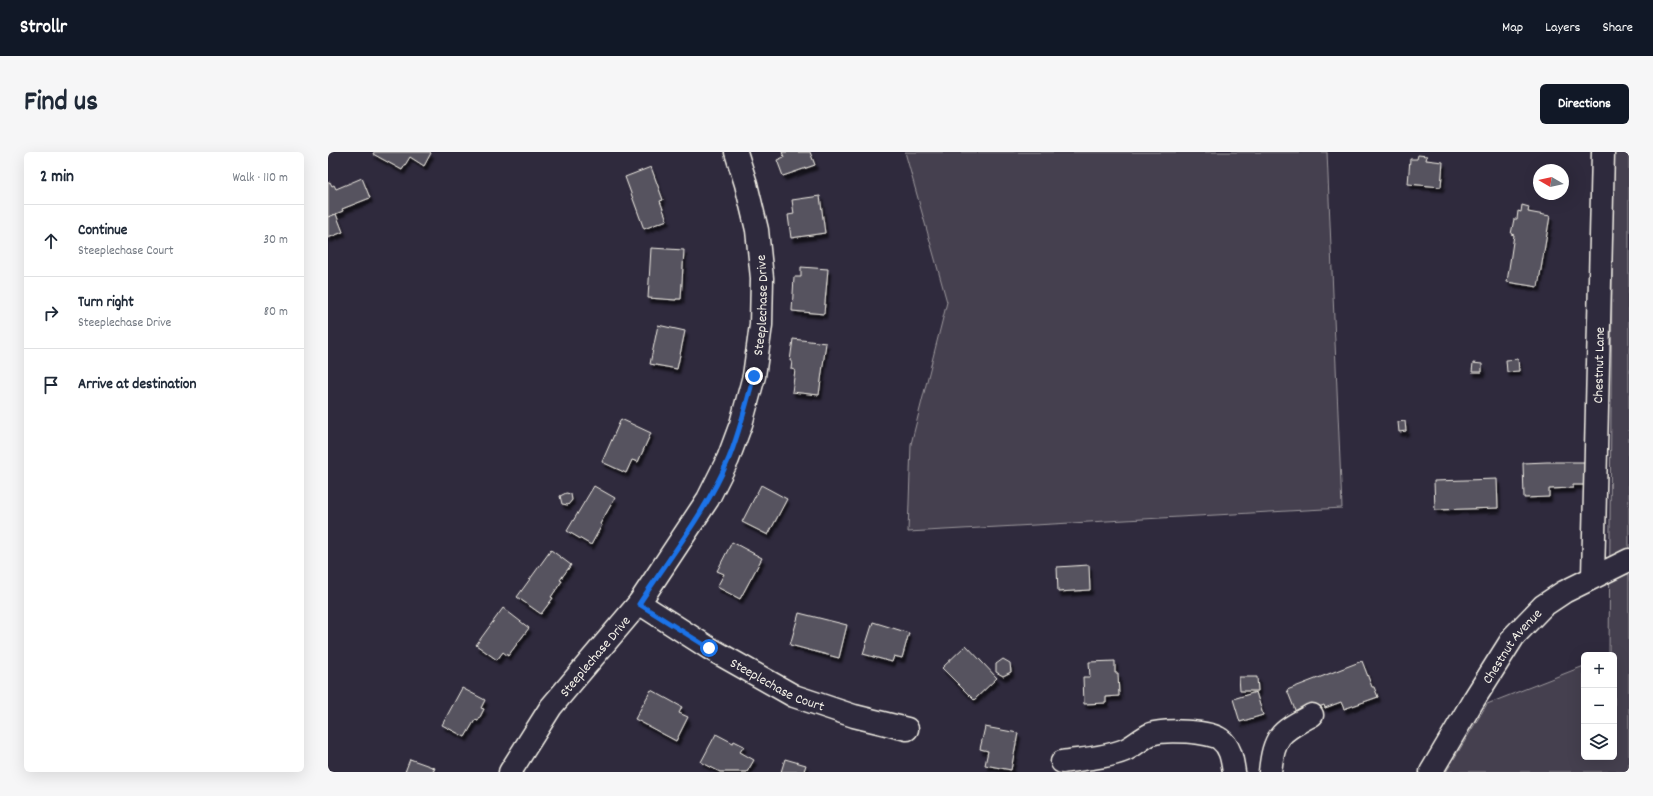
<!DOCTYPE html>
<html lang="en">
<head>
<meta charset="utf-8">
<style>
  body { margin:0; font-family:Dekko,sans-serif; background:#f6f6f7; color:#1f2937 }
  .controls { position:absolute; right:12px; bottom:12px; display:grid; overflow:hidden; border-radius:6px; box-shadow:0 4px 16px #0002 }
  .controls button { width:36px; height:36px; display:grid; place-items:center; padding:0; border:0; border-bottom:1px solid #e0e1e3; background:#fff; color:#1f2937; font:20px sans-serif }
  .compass { position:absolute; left:1205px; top:12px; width:36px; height:36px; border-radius:50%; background:#fff; box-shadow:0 4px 16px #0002; rotate:279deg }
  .stop { position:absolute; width:12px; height:12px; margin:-9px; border:3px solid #1a73e8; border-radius:50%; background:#fff }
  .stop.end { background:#1a73e8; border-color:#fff; box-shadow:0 1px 4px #0008 }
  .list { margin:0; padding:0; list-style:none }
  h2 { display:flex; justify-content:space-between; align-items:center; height:52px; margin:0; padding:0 16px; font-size:17px }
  h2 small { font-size:13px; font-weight:400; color:#747a83 }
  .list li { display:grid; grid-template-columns:26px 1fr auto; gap:12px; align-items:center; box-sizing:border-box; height:72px; padding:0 16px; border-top:1px solid #e0e1e3 }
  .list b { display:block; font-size:15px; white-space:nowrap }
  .list p { margin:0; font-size:13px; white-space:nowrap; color:#747a83 }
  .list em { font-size:13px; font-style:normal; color:#747a83 }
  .icon { flex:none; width:22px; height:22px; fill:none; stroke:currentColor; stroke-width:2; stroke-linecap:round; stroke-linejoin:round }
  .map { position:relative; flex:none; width:1301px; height:620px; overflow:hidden; border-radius:6px }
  header { display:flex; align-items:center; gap:24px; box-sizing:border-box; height:56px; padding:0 20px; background:#111827; color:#fff }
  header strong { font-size:19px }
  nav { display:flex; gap:22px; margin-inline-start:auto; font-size:14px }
  .intro { display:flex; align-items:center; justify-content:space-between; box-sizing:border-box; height:96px; padding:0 24px }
  h1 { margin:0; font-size:28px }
  .button { padding:10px 18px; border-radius:6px; background:#111827; color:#fff; font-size:14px; font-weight:700 }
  main { display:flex; gap:24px; padding:0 24px }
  aside { flex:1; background:#fff; border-radius:6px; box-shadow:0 4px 16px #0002 }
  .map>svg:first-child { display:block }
</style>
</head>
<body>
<header>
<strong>Strollr</strong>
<nav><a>Map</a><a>Layers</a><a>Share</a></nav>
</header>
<div class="intro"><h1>Find us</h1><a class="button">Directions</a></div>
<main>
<aside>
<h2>2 min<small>Walk · 110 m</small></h2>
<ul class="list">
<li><svg class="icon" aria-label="ahead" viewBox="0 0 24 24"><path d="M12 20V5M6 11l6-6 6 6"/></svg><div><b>Continue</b><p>Steeplechase Court</p></div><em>30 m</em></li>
<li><svg class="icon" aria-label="right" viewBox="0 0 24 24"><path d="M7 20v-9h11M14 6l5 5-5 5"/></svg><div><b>Turn right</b><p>Steeplechase Drive</p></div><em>80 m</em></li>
<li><svg class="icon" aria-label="arrive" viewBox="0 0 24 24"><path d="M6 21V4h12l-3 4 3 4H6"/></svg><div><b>Arrive at destination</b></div></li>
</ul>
</aside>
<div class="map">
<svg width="1301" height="620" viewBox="0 0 1301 620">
  <defs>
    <filter id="shadow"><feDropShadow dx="2.5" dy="4.5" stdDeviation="1" flood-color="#0009"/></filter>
  </defs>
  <rect width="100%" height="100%" fill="#2f2a3d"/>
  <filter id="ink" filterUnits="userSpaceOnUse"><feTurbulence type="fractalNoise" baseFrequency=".025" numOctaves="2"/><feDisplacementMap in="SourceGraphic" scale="8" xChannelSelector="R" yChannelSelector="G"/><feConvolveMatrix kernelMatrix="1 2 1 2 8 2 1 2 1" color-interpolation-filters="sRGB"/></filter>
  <g filter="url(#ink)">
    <g fill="#454050" stroke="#9c989c">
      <path d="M577,0H999L1014,356L580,380L583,292L619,150Z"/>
      <path d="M1285,0H1301V620H1118L1159,552L1256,514V605H1286V503H1281Z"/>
    </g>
    <g fill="#56525f" stroke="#f4f1e8" filter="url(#shadow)">
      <path d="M46,0H102L103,1L96,14L82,5L74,18L45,2Z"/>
      <path d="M454,0H482L487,13L455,24L449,8L456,5Z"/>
      <path d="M1090,3L1099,4L1098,8L1115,10L1113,35L1080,32L1082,7H1089Z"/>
      <path d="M323,15L335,48L332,49L339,68L316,77L297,25Z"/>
      <path d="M34,26L42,46L14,57L15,59L0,65V31L2,30L4,34L6,33L8,37Z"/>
      <path d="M492,44L497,81L463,86L460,63L466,62L464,48Z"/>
      <path d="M1194,53L1201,55L1200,60L1222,64L1210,135L1179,130L1186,83L1183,82L1186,67H1189L1190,59L1193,60Z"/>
      <path d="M8,62L15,80L0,86V65Z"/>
      <path d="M323,96L356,98L353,147H348V148L320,146Z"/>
      <path d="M473,115L500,117L496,162L464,159L466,125H473Z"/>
      <path d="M330,173L357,179L349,217L322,212Z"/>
      <path d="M465,187L498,191L491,243L464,240L467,218L463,217L464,209H462Z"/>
      <path d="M1190,207L1191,219L1179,220L1178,208Z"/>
      <path d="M1145,211L1154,212V220H1144Z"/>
      <path d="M293,267L323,281L310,310L304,308L298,321L274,310Z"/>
      <path d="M1077,269L1078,279L1071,280L1070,270Z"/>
      <path d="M1219,310H1260L1261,333H1245V336L1221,337V345L1196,346L1195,311Z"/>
      <path d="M1169,327L1170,356L1107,358L1106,329Z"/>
      <path d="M433,333L459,347L440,383L414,370Z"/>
      <path d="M266,334L287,346L272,372L274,373L263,393L239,379Z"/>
      <path d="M238,341L243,342L244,348L240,353L234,352L232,344Z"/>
      <path d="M404,390L434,406L412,447L389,435L396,422L389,419Z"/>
      <path d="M223,398L243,413L232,428L234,429L223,445L225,446L213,462L189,445Z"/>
      <path d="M761,413L762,438L730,440L729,415Z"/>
      <path d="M175,456L201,476L180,504L175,500L169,508L148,493Z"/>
      <path d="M471,461L519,473L511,506L462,493Z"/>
      <path d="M545,470L581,481L574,506L566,504L564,510L535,502Z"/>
      <path d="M638,493L669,526L646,548L614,516Z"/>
      <path d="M675,507L682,511L683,520L675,524L668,520V512Z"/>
      <path d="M787,509V521H790L791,544L778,545V551L756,552L755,525H762L761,510Z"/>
      <path d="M1034,509L1044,535H1046L1050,545L1016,557L1013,550L997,556L996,553L969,563L959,538Z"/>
      <path d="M911,525H929L930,539H912Z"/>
      <path d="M134,536L157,548L153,556L156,557L150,569L147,568L137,585L114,573Z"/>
      <path d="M323,538L354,555L351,561L360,565L348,589L307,567Z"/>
      <path d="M928,540L935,563L912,570L905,547Z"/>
      <path d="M657,575L690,581L683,618L657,613L660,599L652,597Z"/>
      <path d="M388,582L405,591L406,589L416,594L412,600L426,608L419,620H392L373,610Z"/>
      <path d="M82,607L107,616L105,620H77Z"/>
      <path d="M457,607L478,613L476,619L478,620H453Z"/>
    </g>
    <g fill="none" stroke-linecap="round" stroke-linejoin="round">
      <defs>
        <g id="minor">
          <path id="s1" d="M1265,425L1275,0"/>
          <path id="s2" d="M311,451L381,496L466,544L526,564L579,577"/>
          <path d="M734,610C754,607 778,606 797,598C806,594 814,586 823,582C836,577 882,579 892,587C903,595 904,608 906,620"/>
          <path id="s3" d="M182,620L223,555L311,451L380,347L400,307L413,272L426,224L433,173L434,126L429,78L418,32L408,0"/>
          <path d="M942,620C946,582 953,580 984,563"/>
          <path id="s4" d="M1103,620L1145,549L1186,484L1215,454L1236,440L1301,408"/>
        </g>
      </defs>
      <use href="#minor" stroke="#f4f1e8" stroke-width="25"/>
      <use href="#minor" stroke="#2f2a3d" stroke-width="22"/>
    </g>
  </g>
  <g fill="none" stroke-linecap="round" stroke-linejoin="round" filter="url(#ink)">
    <path stroke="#1a73e8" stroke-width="5" d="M381,496L311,452C341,406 380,357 401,306C412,279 418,252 426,224"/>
  </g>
  <g text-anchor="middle" stroke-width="3.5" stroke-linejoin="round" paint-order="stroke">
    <g font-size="14" fill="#f4f1e8" stroke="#2f2a3d">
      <text dy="5" stroke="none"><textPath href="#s3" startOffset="541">Steeplechase Drive</textPath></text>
      <text dy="5" stroke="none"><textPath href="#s1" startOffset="212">Chestnut Lane</textPath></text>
      <text dy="5" stroke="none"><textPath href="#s4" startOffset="150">Chestnut Avenue</textPath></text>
      <text dy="5" stroke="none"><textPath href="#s3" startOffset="144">Steeplechase Drive</textPath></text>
      <text dy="5" stroke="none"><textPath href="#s2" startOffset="161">Steeplechase Court</textPath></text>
    </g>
  </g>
</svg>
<div class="controls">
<button>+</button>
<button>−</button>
<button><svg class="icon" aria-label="layers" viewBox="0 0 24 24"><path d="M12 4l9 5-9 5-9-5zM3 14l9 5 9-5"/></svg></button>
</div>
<svg class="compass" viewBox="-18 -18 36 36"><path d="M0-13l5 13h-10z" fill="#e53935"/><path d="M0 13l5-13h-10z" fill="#747a83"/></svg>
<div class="stop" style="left:381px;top:496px"></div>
<div class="stop end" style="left:426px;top:224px"></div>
</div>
</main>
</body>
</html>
